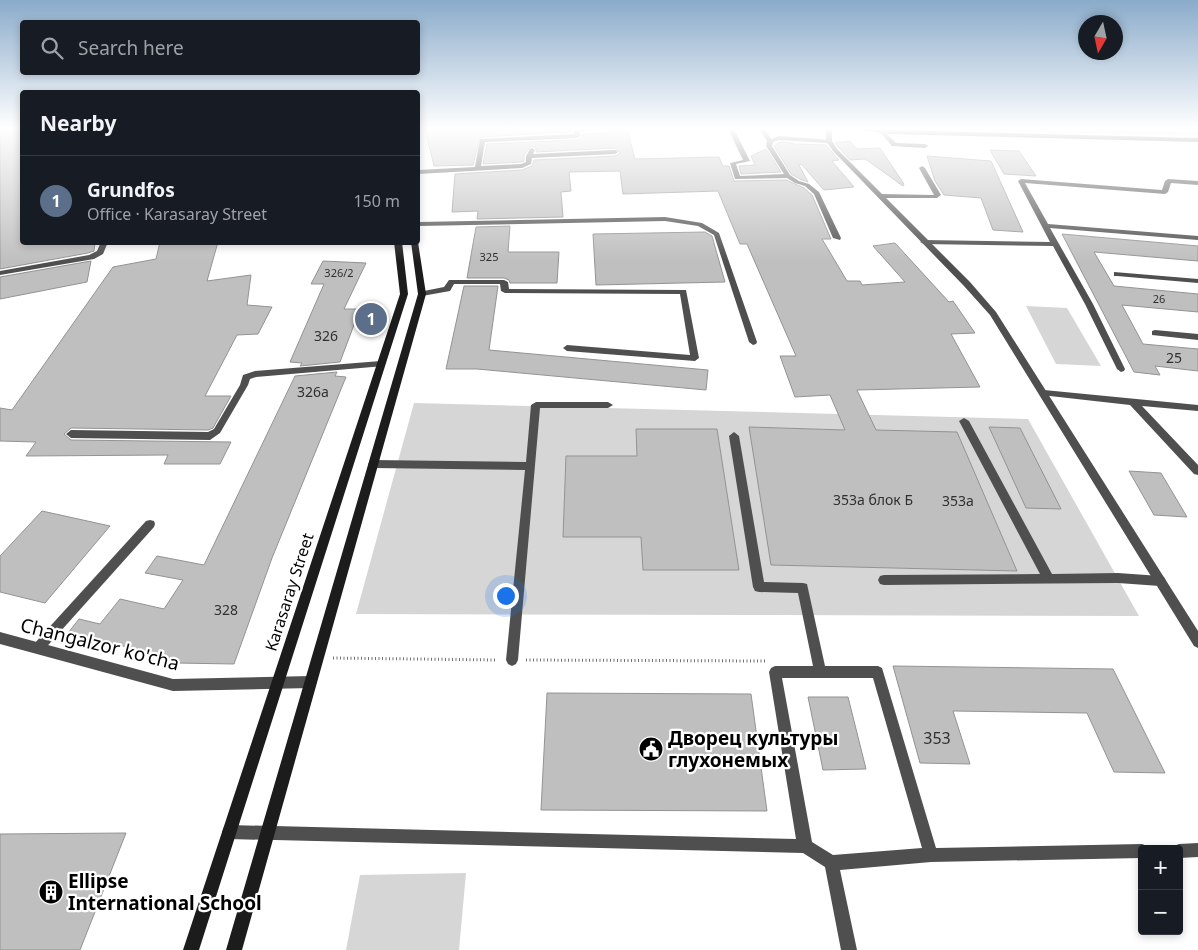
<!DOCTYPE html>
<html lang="en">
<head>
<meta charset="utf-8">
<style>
  body { margin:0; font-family:"Noto Sans",sans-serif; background:#20242c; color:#f1f3f6 }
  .controls { position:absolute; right:15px; bottom:15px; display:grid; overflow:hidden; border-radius:5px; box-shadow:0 2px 8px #0003 }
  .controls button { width:45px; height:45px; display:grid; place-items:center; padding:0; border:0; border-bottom:1px solid #363941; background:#171b24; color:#f1f3f6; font:25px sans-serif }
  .compass { position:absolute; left:1078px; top:15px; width:45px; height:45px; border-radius:50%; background:#171b24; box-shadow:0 2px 8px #0003; rotate:189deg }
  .you { position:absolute; left:505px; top:595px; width:18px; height:18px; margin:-12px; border:4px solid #fff; border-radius:50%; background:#1a73e8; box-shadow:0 0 0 8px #1a73e833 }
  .badge { display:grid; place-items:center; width:32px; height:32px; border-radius:50%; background:#858687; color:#fff; font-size:16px; font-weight:700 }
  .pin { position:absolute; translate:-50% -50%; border:2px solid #fff; box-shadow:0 1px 5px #0006 }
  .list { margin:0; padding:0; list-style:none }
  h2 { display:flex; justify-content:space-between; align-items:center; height:65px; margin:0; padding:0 20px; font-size:21px }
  h2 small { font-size:16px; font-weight:400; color:#9ea1a6 }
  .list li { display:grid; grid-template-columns:32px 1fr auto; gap:15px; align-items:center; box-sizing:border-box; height:90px; padding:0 20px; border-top:1px solid #363941 }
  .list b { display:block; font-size:19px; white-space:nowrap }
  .list p { margin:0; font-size:16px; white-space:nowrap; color:#9ea1a6 }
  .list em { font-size:16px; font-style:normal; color:#9ea1a6 }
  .icon { flex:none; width:28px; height:28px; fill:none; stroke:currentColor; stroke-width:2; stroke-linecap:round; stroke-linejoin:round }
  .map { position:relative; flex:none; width:1198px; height:950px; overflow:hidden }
  .search { position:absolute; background:#171b24; box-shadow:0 2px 8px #0003; left:20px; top:20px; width:400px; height:55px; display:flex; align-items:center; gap:12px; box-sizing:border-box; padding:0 18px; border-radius:5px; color:#9ea1a6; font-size:19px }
  .panel { position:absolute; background:#171b24; box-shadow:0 2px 8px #0003; left:20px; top:90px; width:400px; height:155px; border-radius:5px }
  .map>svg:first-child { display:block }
</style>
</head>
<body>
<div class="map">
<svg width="1198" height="950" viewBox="0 0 1198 950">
  <rect width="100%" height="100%" fill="#fff"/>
  <g fill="#d6d6d6">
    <path d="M912,129H1085L1198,132V136Z"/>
    <path d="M1026,306L1067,308L1101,366L1056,364Z"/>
    <path d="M414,403L1028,419L1139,616L356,614Z"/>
    <path d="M466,873L459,950H346L360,875Z"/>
  </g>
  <g fill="#bfbfbf" stroke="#939393">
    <path d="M0,129H22V242H95L94,251L88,253L0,269Z"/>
    <path d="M425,129H572L573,132L480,137L473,165L434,166Z"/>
    <path d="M609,129H627L635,159L719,157L723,166H729L734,181L786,180L804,188L812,195L831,239H822L847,281H860L862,285L905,282L873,246L895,243L949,302L953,301L975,333L951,334L980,387L857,390L876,430L957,432L1017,571L771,565L749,427L845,430L830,395L795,397L780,356H796L747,244H740L718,191L623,194L620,171L569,172L571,191L561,192L563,217L477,219L478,211L452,212L455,174L522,170L532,166L534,160L615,156L620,153L615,148L536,152V148L531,146L524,155V161L521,162L483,164L487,144L577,140L581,138L582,134L610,133Z"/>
    <path d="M850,141L857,149L880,148L904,184L903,186L864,158L865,159L850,160L835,143Z"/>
    <path d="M780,142L793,143L794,144L826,145L839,160L832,161L854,187L824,190L801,164L799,165L808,182L800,179L791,174L774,146Z"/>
    <path d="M766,149L781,172L741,174L739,166L755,165L751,156Z"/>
    <path d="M990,150L1019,151L1036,176L1004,174Z"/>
    <path d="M927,156L991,161L1023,232L993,230L981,198L944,195L935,181Z"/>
    <path d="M510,226L508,252H559L557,283H510L509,280L504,278H467L476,227Z"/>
    <path d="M705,232L712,236L725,282L596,285L593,234Z"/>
    <path d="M1062,234L1198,246V261L1094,252L1114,286L1198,294V312L1122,305L1143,344L1198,349V371L1155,366L1160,375L1134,372Z"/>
    <path d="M160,242H218L207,281L251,275L247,305L272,307L258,334L237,335L205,396H231L213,428L208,430L71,428L64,434L71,440L231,442L220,464H164L168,455L26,456L36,442L0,441V408L12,410L113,267L156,259Z"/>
    <path d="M91,261L87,282L0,299V277Z"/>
    <path d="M323,261L366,263L344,309H360L340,362L300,366L302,363L290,362L324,284H311Z"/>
    <path d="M464,286H498L489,350L708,370L706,390L477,369H446Z"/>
    <path d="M337,372L335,376L346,377L272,558L234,664L176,663L178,660L135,652L136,649L68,633L79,619L100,624L120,599L164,609L183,580L145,573L157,556L204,565L295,376Z"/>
    <path d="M989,427L1020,428L1061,509L1026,508Z"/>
    <path d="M636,429H717L739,570H643L641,537H563L566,456H637Z"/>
    <path d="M1129,471L1161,473L1187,517L1154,515Z"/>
    <path d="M42,511L110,526L45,603L0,592V556Z"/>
    <path d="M893,666L1113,669L1165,773L1114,772L1087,713L953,711L970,764L920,763Z"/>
    <path d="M547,693L751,694L767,811L541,810Z"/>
    <path d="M808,697H848L866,769L823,770Z"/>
    <path d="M126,833L80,950H0V834Z"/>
  </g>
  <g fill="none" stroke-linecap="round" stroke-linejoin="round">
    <g stroke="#717171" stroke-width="3" stroke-dasharray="1 2.5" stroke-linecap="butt">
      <path d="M333,658L497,660"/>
      <path d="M526,660L765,661"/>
    </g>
    <g fill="#4f4f4f" fill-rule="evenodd">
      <path d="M575,129H598L580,132V136L577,138L485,142L481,166L521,164L526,162V156L530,149L532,148L535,150L533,154L615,150L618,152L615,154L532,158L531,164L522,168L418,174V170L475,167L480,139L574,134Z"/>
      <path d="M732,129L735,131L750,161L736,164L740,176L784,174L766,146L767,141L759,129H765L771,139L779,136L831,140L832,141L829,143L779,140L773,142L772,146L790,175L799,181L809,184L819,192L841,238L840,240L833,238L814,194L805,186L795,183L787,178L735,179L730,163L743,160L729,131Z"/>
      <path d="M883,130L896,143L925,144L928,146L925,148L892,146L880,132Z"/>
      <path d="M922,166L925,168L941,195L937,198H880L877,196L880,194L934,195L919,168Z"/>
      <path d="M1021,179L1162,190L1165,181L1168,179L1198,181V185L1171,183L1168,192L1165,194L1025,183L1048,224L1198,236V240L1050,228L1093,304L1125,369L1124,371L1121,372L1117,369L1085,304L1053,246L924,244L920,242L924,240L1050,242L1018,181Z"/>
      <path d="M665,217L702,223L719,233L757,342L756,344L753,345L749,342L714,235L698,226L665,221L418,226V222Z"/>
      <path d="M101,242H108L103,254L94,259L0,275V271L89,255L97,251Z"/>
      <path d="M1114,272L1198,279V283L1117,276H1114Z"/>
      <path d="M449,280H504L508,282L509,289L686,290L699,358L695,361L567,351L563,348L567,345L690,355L680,294L505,293L501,291L500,284H454L450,291L422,296L418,294L419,292L444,287Z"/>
      <path d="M1155,330L1198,334V340L1152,335V331Z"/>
      <path d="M381,361L384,362L385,364L384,366L256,377L250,379L248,385L220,433L210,440L71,438L66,434L71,430L208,432L214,429L240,385L243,375L255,371Z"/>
      <path d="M1044,390L1198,405V411L1142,406L1198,465V475L1194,474L1130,405L1041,395L1040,393L1041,391Z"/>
      <path d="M536,402H608L613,405L608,408H540L518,660L516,664L512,666L508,664L506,660L525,470L373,468L368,464L373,460L526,462L531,405Z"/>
      <path d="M964,418L969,421L1052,574L1118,573L1160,576L1164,577L1166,581L1164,585L1160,586L1118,583L884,585L880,584L878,580L880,576L884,575L1040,574L959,421Z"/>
      <path d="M734,432L739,436L764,582L803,583L807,584L825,666H878L882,668L936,848L1142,844L1147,846L1148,849H1142V858L931,862L840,870L857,950H841L825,867L803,853L229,839L224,837L222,832L224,827L229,825L796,839L769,672L771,668L775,666H813L798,593L759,592L755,591L753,587L729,436ZM782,678H873L922,848L833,855L812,842Z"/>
      <path d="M150,520L154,521L155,524L154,527L42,652L38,654L34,652L32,648L34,644L146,521Z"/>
      <path d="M1198,843V857L1179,858V849H1173L1174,846L1179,844Z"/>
    </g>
    <g fill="#4f4f4f" fill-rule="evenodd">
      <path d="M826,129H832V141L837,149L970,282L996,312L1198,631V648L1194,646L990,315L964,286L833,151L826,141Z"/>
      <path d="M0,632L173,679L311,676L315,678L317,682L315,686L311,688L173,691L0,644Z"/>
    </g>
    <g fill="#1c1c1c" fill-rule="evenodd">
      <path d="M855,129L1198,138V142L890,134Z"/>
      <path d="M394,242H402L408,294L199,950H183L400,294Z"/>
      <path d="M411,242H418L426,294L242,950H226L418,294Z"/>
    </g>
  </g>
  <linearGradient id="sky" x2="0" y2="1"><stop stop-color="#8aabca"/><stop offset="0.49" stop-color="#fff"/><stop offset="1" stop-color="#fff" stop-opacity="0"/></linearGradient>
  <rect width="1198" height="262" fill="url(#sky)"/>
  <defs>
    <symbol id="civic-disc" viewBox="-11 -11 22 22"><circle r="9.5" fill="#000" stroke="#fff"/><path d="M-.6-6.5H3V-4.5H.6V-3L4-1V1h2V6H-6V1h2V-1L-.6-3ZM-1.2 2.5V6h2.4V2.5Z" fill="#fff"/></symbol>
    <symbol id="building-disc" viewBox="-11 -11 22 22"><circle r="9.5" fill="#000" stroke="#fff"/><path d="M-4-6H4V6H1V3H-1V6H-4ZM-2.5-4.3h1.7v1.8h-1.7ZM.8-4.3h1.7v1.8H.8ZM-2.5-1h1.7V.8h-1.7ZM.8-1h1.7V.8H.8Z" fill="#fff"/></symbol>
  </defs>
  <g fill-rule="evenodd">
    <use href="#civic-disc" x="637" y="735" width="28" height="28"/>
    <use href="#building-disc" x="37" y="878" width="28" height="28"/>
  </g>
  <g text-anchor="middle" stroke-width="4.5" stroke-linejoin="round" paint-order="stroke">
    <g font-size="11" fill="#303030">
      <text x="489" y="261">325</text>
      <text x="339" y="277">326/2</text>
      <text x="1159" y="303">26</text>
    </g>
    <g font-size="14" fill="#303030">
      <text x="326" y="341">326</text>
      <text x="1174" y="363">25</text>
      <text x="313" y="397">326a</text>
      <text x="873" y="505">353а блок Б</text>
      <text x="958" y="506">353а</text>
      <text x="226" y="615">328</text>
    </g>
    <g font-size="16" fill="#000" stroke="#fff">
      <text transform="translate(289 592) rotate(-72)" y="6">Karasaray Street</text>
    </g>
    <g font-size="16" fill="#303030">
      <text x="937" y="744">353</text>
    </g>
    <g font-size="19" fill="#000" stroke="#fff">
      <text transform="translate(100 644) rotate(14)" y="7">Changalzor ko'cha</text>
    </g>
    <g font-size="19" font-weight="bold" fill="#000" stroke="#fff" text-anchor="start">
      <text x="668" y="745">Дворец культуры<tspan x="668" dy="22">глухонемых</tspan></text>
      <text x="68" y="888">Ellipse<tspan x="68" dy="22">International School</tspan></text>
    </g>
  </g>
</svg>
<div class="controls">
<button>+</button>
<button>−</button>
</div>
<svg class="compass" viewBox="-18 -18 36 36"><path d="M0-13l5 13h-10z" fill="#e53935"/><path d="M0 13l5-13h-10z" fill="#9ea1a6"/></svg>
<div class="you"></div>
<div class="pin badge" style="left:371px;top:319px;background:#5c6f8a">1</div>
<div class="search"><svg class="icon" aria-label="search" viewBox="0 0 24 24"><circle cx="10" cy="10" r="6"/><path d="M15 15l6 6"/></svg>Search here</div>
<section class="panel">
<h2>Nearby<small></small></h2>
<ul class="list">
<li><span class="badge" style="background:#5c6f8a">1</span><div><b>Grundfos</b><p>Office · Karasaray Street</p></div><em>150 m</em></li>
</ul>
</section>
</div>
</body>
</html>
